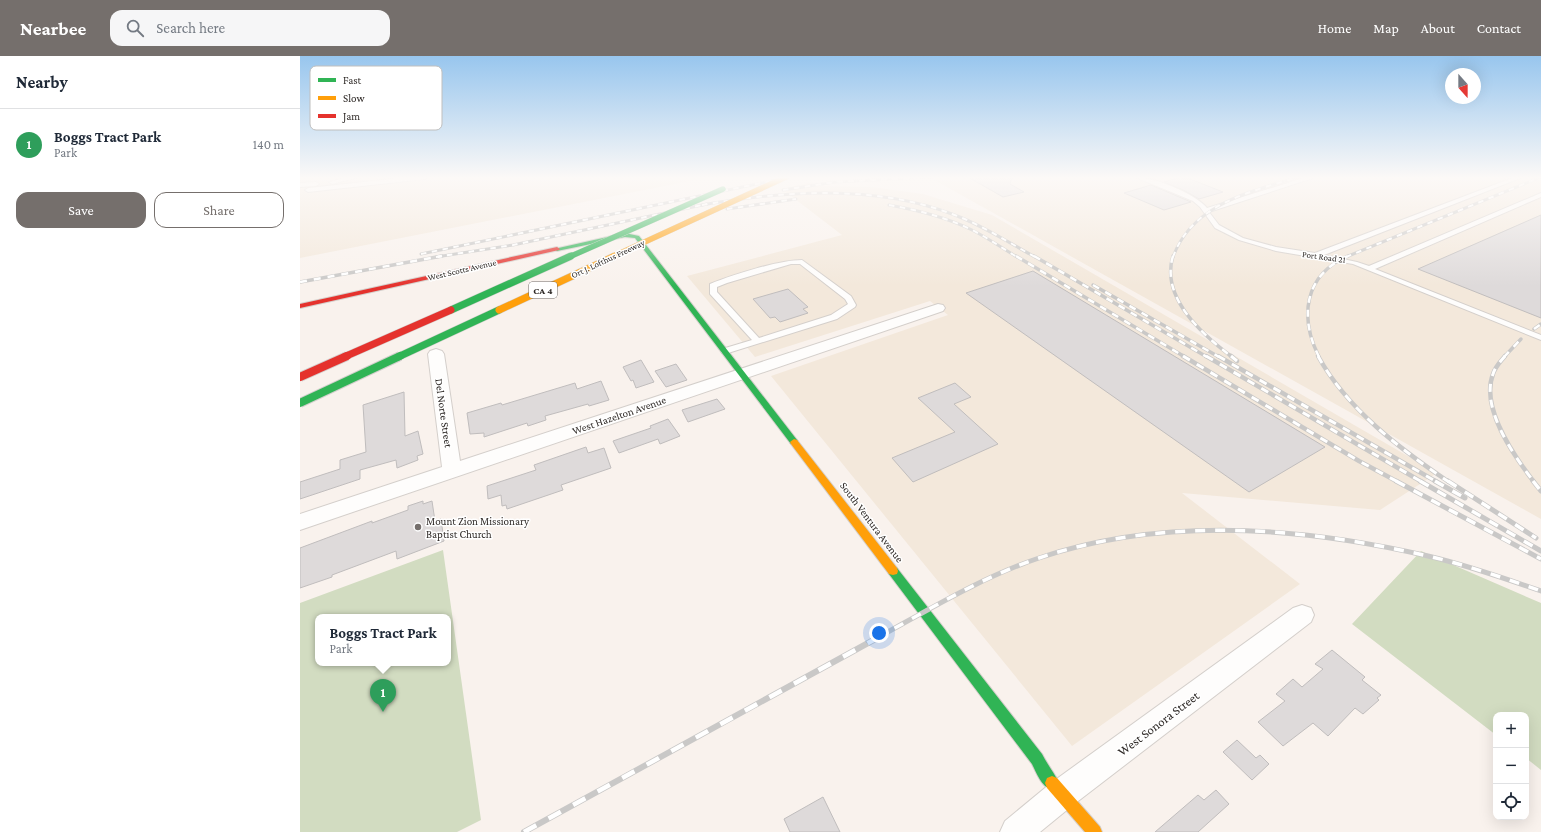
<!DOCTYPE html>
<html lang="en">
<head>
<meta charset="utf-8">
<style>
  body { margin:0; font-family:"Crimson Pro",serif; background:#f6f6f7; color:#1f2937 }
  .controls { position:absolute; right:12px; bottom:12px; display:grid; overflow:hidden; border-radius:8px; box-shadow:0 4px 16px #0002 }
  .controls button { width:36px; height:36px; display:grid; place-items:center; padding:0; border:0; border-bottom:1px solid #e0e1e3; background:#fff; color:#1f2937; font:20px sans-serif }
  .compass { position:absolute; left:1145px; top:12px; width:36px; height:36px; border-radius:50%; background:#fff; box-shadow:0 4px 16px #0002; rotate:159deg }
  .you { position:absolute; left:579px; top:577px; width:14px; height:14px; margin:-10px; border:3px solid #fff; border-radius:50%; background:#1a73e8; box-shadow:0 0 0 6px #1a73e833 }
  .badge { display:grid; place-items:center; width:26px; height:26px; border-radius:50%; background:#756f6c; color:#fff; font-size:13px; font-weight:700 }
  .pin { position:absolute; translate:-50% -33px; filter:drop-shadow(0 1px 2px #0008) }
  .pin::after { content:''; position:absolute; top:21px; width:14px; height:12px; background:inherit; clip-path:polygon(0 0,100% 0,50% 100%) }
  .popup { position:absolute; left:15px; top:558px; width:136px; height:52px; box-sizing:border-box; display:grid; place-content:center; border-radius:8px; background:#fff; filter:drop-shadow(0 1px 3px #0005); font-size:13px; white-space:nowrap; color:#747a83 }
  .popup b { font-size:15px; color:#1f2937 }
  .popup::after { content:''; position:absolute; left:50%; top:100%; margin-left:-8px; border:8px solid transparent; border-top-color:#fff }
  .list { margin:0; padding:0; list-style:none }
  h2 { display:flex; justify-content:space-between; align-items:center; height:52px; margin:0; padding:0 16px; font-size:17px }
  h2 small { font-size:13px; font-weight:400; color:#747a83 }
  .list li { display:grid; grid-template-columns:26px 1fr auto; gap:12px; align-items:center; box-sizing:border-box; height:72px; padding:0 16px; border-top:1px solid #e0e1e3 }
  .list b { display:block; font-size:15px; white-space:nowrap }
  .list p { margin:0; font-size:13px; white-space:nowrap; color:#747a83 }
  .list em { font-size:13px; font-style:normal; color:#747a83 }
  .actions { display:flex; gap:8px; padding:12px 16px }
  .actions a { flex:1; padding:9px 0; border:1px solid #756f6c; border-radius:12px; text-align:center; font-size:14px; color:#756f6c }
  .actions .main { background:#756f6c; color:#fff }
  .icon { flex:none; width:22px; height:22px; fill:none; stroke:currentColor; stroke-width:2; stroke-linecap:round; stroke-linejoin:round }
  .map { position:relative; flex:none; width:1241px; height:776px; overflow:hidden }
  header { display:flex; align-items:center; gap:24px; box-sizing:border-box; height:56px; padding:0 20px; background:#756f6c; color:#fff }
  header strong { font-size:19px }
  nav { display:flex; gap:22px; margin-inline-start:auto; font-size:14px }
  .search { width:280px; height:36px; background:#f6f6f7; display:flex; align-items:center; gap:10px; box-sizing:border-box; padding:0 14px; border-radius:12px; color:#747a83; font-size:15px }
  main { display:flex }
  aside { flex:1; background:#fff }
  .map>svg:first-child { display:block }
</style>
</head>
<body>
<header>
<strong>Nearbee</strong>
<div class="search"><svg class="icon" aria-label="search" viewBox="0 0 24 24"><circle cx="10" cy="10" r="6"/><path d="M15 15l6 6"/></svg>Search here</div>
<nav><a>Home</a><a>Map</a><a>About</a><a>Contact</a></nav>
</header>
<main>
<aside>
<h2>Nearby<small></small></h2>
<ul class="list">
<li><span class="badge" style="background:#2e9e5b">1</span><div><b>Boggs Tract Park</b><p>Park</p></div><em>140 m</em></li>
</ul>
<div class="actions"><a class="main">Save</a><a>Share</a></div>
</aside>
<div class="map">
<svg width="1241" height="776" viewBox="0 0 1241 776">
  <rect width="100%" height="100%" fill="#f9f2ed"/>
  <g fill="#f3e8db">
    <path d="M0,121H410L0,202Z"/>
    <path d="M629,121H1241V463Z"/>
    <path d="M512,126L517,130L571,131L623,138L692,159L1137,417L1080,454L882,437L1000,528L772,690L471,320L648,259L630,245L455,301L387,220L542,179L482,133Z"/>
  </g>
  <g fill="#d2dcc1" fill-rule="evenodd">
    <path d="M143,494L181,764L157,776H0V547ZM18,561H148V607H18Z"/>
    <path d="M1121,495L1241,547V714L1226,702V659H1196V679L1052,568Z"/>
  </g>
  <g fill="#dedada" stroke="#c0bdbd">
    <path d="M668,121H712L710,128L724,136L703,141Z"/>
    <path d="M881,121H885L923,136L899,143L885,135L864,126Z"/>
    <path d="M851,129L891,146L864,154L824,137Z"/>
    <path d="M1241,159V262L1118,213Z"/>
    <path d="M733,215L1025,391L949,436L666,237Z"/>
    <path d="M488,233L508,251L503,253L508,257L480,266L475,261L470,262L453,243Z"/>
    <path d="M341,304L354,326L336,332L333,324L331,325L323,311Z"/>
    <path d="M376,308L387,324L366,331L355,315Z"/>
    <path d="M301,325L309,344L289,350L288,348L245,360L246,364L228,370L227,367L184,381V377L170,378L167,357L201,347L202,349L275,327L277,333Z"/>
    <path d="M655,327L671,341L654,348L698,388L613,426L592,402L655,376L618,342Z"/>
    <path d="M104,336L105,380L118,375L123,398L117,400L118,404L97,412L96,404L60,414V423L0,443V426L40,413V404L66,396L63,349Z"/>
    <path d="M417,343L425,353L388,366L382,354Z"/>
    <path d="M368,363L380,380L360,388L358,383L319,397L313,385L351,372L350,370Z"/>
    <path d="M286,391L288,397L304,392L311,412L261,429L263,434L207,453L206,449L202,450L201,439L188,443L187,430L236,414L234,409Z"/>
    <path d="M123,445V448L132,445L135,465L141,463L144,485L97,503L96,495L32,519V521L0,532V492L72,465V467L108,454V450Z"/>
    <path d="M1032,594L1065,621L1062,624L1081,639L1077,642L1079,644L1063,658L1055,652L1028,680L1013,667L983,690L958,666L985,645L976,638L993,623L1002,631L1023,613L1015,608Z"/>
    <path d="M937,684L956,702L960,699L969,708L952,724L923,696Z"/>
    <path d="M916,734L929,748L898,776H855L898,739L904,744Z"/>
    <path d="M523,741L540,776H490L484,763Z"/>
  </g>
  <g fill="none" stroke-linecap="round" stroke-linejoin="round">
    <defs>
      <g id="lane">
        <path d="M48,121H59L32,128L29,126Z"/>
        <path d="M110,121H128L125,123L8,136L5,134L8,132Z"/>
        <path d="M835,121C854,121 896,138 907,152L1007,121H1016L909,156L919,169L943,182L976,191L1015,197L1215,121H1223L1024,199L1057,206L1069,210L1241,137V141L1075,213L1241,279V284L1053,208L976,195L939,184L915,172L900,151L893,145Z"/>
        <path d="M0,127L16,126L19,128L16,130L0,131Z"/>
        <path d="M502,204L551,240L556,249L555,251L537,263L428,297H422L421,295L422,293L452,284L410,238V228C432,219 479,204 502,204ZM491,208H500L545,243L548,248L531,259L459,282L417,236V231L427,227Z"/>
      </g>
      <g id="street">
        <path d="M638,248L643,249L645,252L643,255L0,474V458L142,411L128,298L130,295L136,293L142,295L144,298L160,405Z"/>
        <path d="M1002,549L1011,552L1014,559L1011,566L773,749L740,776H700L705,765L751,727L993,552Z"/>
      </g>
      <g id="fast">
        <path d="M325,177L339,180L497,384L498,386L497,388H491L335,182L325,181L257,195L254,193Z"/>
        <path d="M593,511L597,512L742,698C747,708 755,718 759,727L757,732L752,734C741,730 737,718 732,708L589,518L588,515L589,512Z"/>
      </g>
      <g id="slow">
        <path d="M494,383L497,384L597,512L598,515L597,518L593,519L589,518L491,388L490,386Z"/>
        <path d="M752,720L757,722L800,771L802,776H785L747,732L745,727L747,722Z"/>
      </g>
      <path id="jam" d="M257,191L260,193L259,194L0,252V248Z"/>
    </defs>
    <use href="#lane" stroke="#d4cfcb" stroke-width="2"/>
    <use href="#street" stroke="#d4cfcb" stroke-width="2"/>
    <use href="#fast" stroke="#d4cfcb" stroke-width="2"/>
    <use href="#slow" stroke="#d4cfcb" stroke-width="2"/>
    <use href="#jam" stroke="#d4cfcb" stroke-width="2"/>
    <use href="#lane" fill="#fefdfc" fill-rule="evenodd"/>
    <use href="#street" fill="#fefdfc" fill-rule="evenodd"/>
    <use href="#fast" fill="#30b455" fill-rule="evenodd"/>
    <use href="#slow" fill="#ff9f0a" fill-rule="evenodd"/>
    <use href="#jam" fill="#e5322d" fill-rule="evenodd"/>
    <defs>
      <g id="rail-far4">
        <path d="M483,134L535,126L631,121"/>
        <path d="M402,149C483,135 573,128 652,158C682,169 708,186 735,201"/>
        <path d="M589,149C617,154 646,161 672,174C688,182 702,192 717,201"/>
        <path d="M427,153L496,143"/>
        <path d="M121,198L490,121"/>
        <path d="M136,201L213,189L407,148"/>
        <path d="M873,201C892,148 950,136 998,121"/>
        <path d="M1046,201L1241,121"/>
      </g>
      <g id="rail-far3">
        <path d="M716,200L885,301"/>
        <path d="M734,200L907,301"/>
        <path d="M873,200C860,242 903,279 932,301"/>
        <path d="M0,226L142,200"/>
        <path d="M793,229L919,301"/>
        <path d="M1234,273L1241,268"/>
        <path d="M1019,301C999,261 1004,219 1048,200"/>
        <path d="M1204,301L1221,283"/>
      </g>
      <g id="rail-far2">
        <path d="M883,300L1059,405L1098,426"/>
        <path d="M906,300L1122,426"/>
        <path d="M918,300L1137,426"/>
        <path d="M931,300L937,305"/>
        <path d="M1018,300C1047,353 1100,393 1149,426"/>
        <path d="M1205,300C1200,306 1195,311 1193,318C1180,352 1214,400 1234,426"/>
      </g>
      <g id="rail-far1">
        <path d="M1096,425L1241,503"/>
        <path d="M1120,425L1241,495"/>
        <path d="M1135,425L1165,442"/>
        <path d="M1148,425L1236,482"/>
        <path d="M1233,425L1241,435"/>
        <path d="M577,582C630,553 682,521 739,502C864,460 1002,471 1128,500C1166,509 1204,522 1241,535"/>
      </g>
      <path id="rail" d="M224,776L579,581"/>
    </defs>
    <use href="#rail-far4" stroke="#c9c8c7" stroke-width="3"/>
    <use href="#rail-far3" stroke="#c9c8c7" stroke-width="3.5"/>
    <use href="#rail-far2" stroke="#c9c8c7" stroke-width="4.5"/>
    <use href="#rail-far1" stroke="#c9c8c7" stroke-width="5"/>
    <use href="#rail" stroke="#c9c8c7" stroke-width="6"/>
    <use href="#rail-far4" stroke="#fff" stroke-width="2" stroke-dasharray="5.5" stroke-linecap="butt"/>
    <use href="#rail-far3" stroke="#fff" stroke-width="2.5" stroke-dasharray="7" stroke-linecap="butt"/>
    <use href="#rail-far2" stroke="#fff" stroke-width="3" stroke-dasharray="8" stroke-linecap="butt"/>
    <use href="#rail-far1" stroke="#fff" stroke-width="3.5" stroke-dasharray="10" stroke-linecap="butt"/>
    <use href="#rail" stroke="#fff" stroke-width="4.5" stroke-dasharray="14" stroke-linecap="butt"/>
    <defs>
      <path id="fast-bridge-far2" d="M269,201L423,133"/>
      <g id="fast-bridge-far1">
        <path d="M151,254L271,200"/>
        <path d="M98,301L199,254"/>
      </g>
      <path id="fast-bridge" d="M0,347L100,300"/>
      <path id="slow-bridge-far1" d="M312,201L486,121"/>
      <path id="slow-bridge" d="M199,254L315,200"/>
      <path id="jam-bridge-far1" d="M44,301L151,254"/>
      <path id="jam-bridge" d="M0,321L47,300"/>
    </defs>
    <use href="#fast-bridge-far2" stroke="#d3cfcd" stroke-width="6" stroke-linecap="butt"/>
    <use href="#fast-bridge-far1" stroke="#d3cfcd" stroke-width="8" stroke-linecap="butt"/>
    <use href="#fast-bridge" stroke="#d3cfcd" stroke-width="10" stroke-linecap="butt"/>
    <use href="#slow-bridge-far1" stroke="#d3cfcd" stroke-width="6" stroke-linecap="butt"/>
    <use href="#slow-bridge" stroke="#d3cfcd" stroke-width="8" stroke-linecap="butt"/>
    <use href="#jam-bridge-far1" stroke="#d3cfcd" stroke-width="8" stroke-linecap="butt"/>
    <use href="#jam-bridge" stroke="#d3cfcd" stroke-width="10" stroke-linecap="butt"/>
    <use href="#fast-bridge-far2" stroke="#30b455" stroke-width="5.5"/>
    <use href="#fast-bridge-far1" stroke="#30b455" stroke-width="7"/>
    <use href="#fast-bridge" stroke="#30b455" stroke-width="8"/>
    <use href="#slow-bridge-far1" stroke="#ff9f0a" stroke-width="5.5"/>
    <use href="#slow-bridge" stroke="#ff9f0a" stroke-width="7"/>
    <use href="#jam-bridge-far1" stroke="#e5322d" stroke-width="7"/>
    <use href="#jam-bridge" stroke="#e5322d" stroke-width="8"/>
  </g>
  <linearGradient id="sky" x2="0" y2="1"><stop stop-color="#98c6ee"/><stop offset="0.53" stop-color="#fcf9f7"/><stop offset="1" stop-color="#fcf9f7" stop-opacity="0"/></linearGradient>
  <rect width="1241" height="230" fill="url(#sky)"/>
  <circle fill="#756f6c" stroke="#fff" stroke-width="1.5" cx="118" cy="471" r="4"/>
  <g text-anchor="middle" stroke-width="3" stroke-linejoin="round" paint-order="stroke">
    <g font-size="9" fill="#2e2926" stroke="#fff">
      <text transform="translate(1024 201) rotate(8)" y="3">Port Road 21</text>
      <text transform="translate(308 203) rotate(-25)" y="3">Ort J. Lofthus Freeway</text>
      <text transform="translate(162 214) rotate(-13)" y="3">West Scotts Avenue</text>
    </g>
    <rect fill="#fff" stroke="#6d6967" stroke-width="1" x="229" y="226" width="28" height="16" rx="3"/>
    <g font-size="10" font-weight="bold" fill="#2e2926">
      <text x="243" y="238">CA 4</text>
    </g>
    <g font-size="11" fill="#2e2926" stroke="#fff">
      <text transform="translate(144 357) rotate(82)" y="4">Del Norte Street</text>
      <text transform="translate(319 359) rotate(-19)" y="4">West Hazelton Avenue</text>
      <text transform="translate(572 466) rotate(53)" y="4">South Ventura Avenue</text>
    </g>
    <g font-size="11" fill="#2e2926" stroke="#fff" text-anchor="start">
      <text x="126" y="469">Mount Zion Missionary<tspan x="126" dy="13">Baptist Church</tspan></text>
    </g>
    <g font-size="13" fill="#2e2926" stroke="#fff">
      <text transform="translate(858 667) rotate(-37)" y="5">West Sonora Street</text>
    </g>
  </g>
  <rect x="10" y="10" width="132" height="64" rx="6" fill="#fff" stroke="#c0bfbe" stroke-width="1"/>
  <rect x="18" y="22" width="18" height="4" fill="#30b455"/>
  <rect x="18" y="40" width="18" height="4" fill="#ff9f0a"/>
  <rect x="18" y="58" width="18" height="4" fill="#e5322d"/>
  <g font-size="11" fill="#2e2926">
    <text x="43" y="28">Fast</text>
    <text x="43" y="46">Slow</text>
    <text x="43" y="64">Jam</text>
  </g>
</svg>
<div class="controls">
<button>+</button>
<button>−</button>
<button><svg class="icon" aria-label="locate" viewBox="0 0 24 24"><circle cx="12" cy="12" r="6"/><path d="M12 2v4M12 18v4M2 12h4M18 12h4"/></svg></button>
</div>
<svg class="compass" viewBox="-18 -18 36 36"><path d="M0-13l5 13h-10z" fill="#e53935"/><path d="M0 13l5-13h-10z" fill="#747a83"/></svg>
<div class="you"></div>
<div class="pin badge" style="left:83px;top:656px;background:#2e9e5b">1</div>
<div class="popup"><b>Boggs Tract Park</b>Park</div>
</div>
</main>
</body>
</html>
